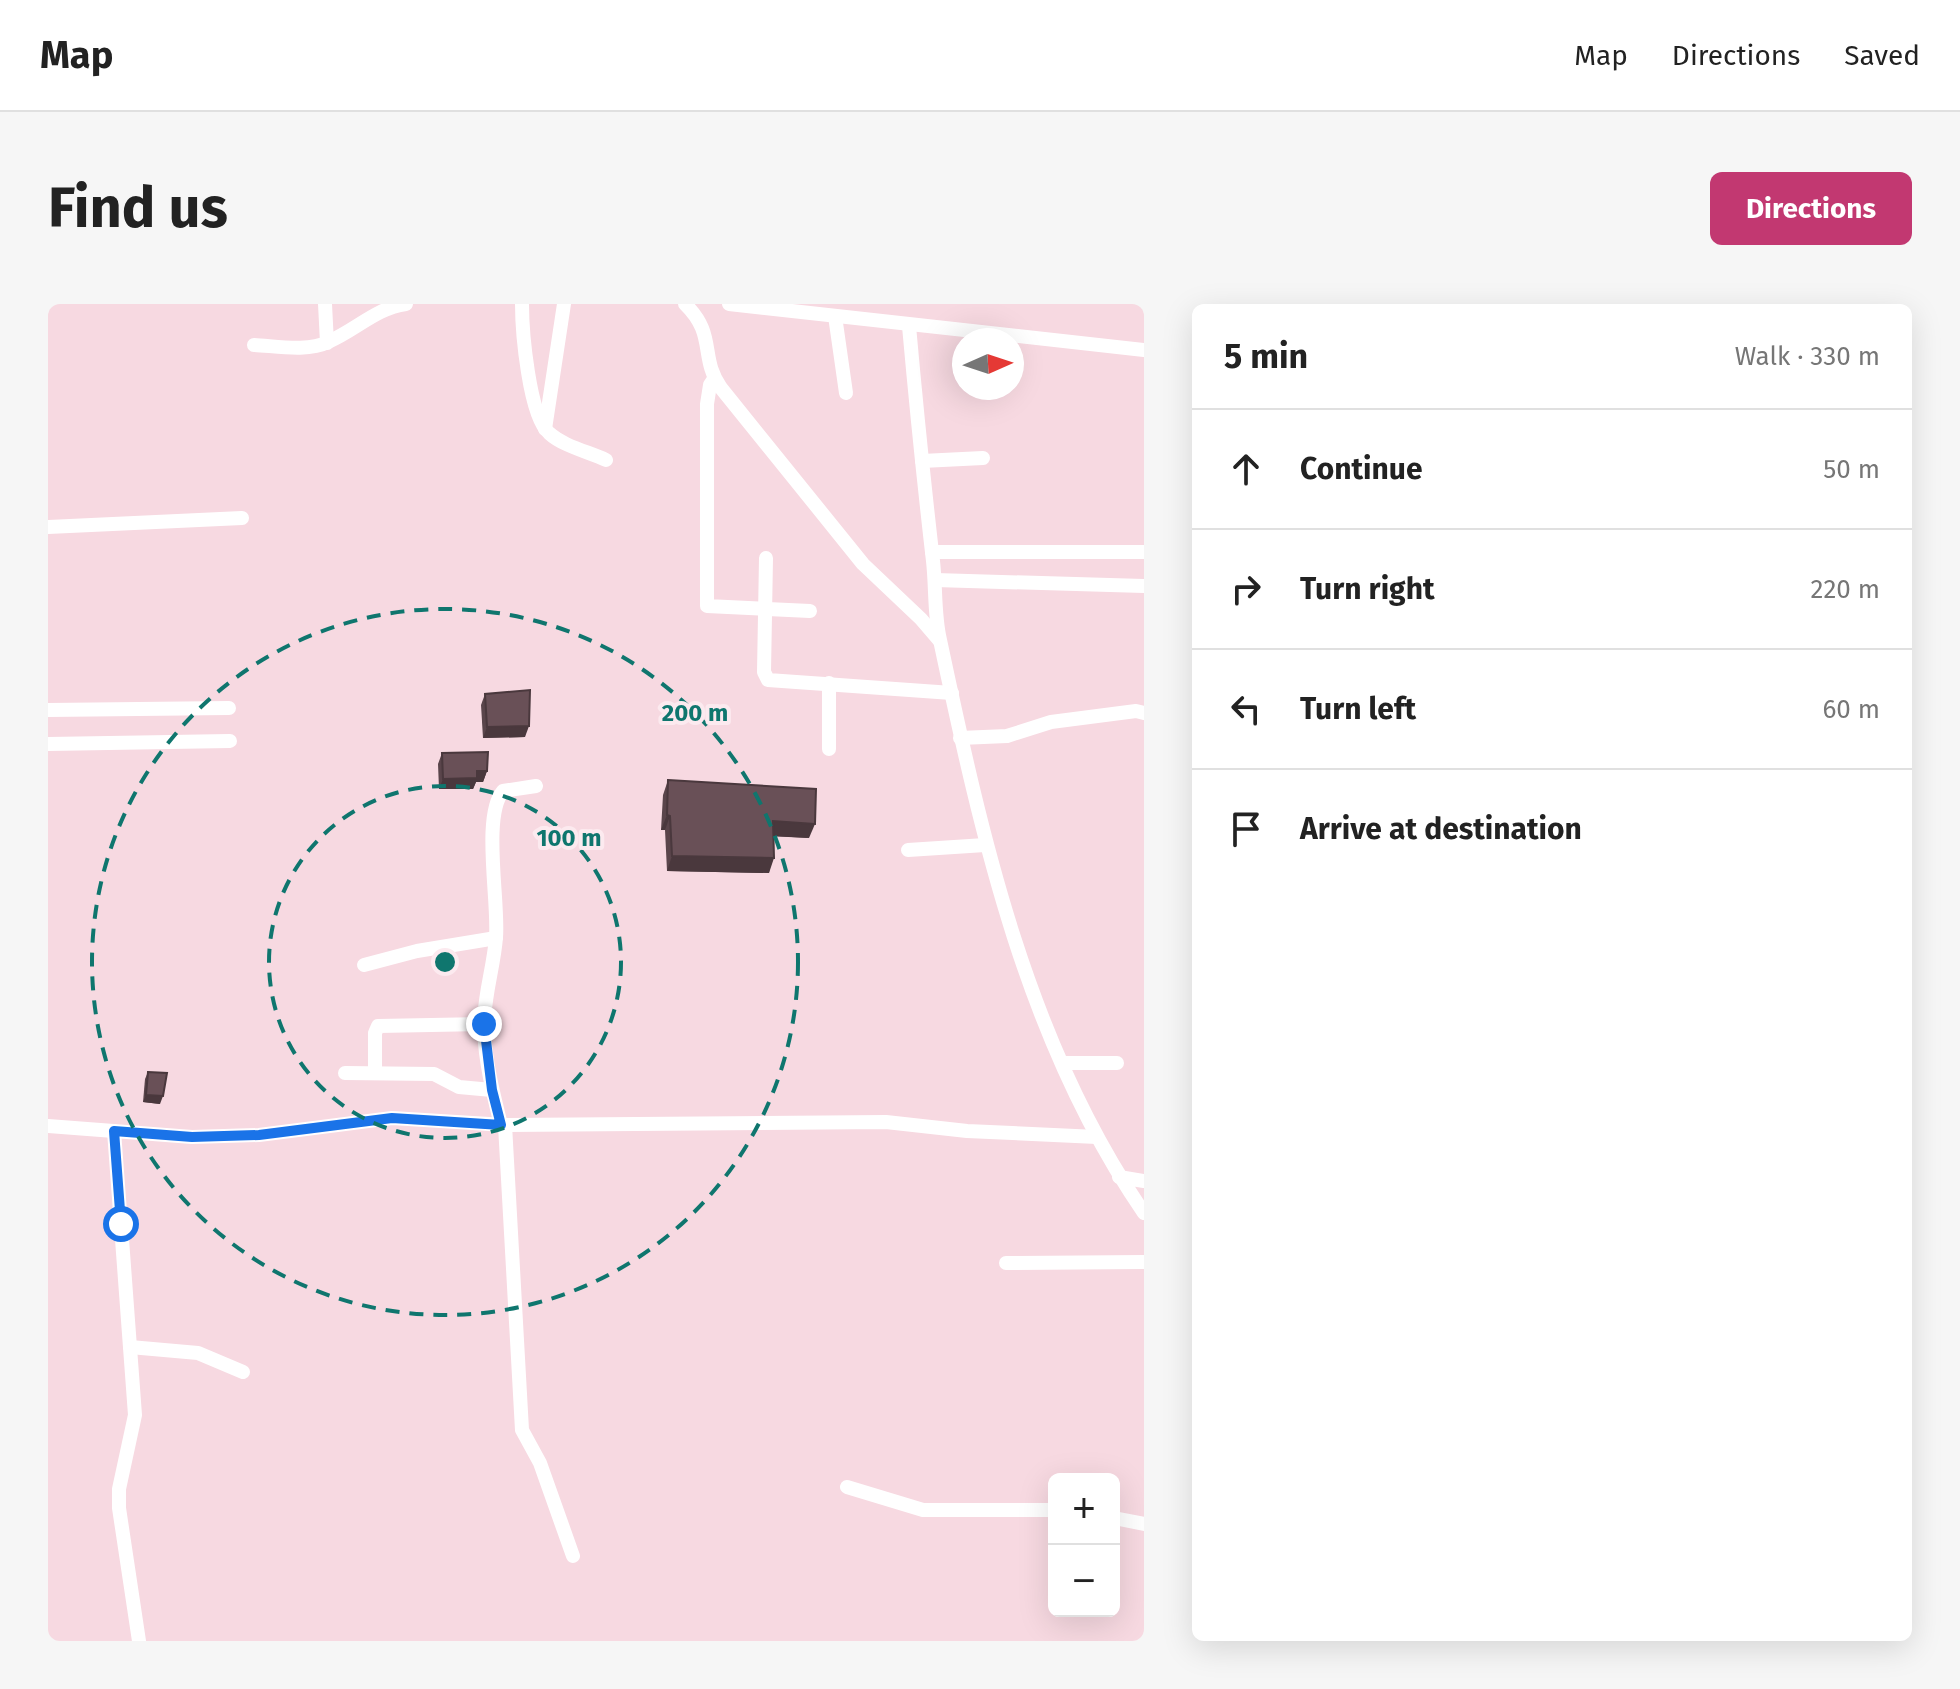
<!DOCTYPE html>
<html lang="en">
<head>
<meta charset="utf-8">
<style>
  body { margin:0; font-family:"Fira Sans",sans-serif; background:#f6f6f6; color:#222 }
  .controls { position:absolute; right:24px; bottom:24px; display:grid; overflow:hidden; border-radius:12px; box-shadow:0 8px 32px #0002 }
  .controls button { width:72px; height:72px; display:grid; place-items:center; padding:0; border:0; border-bottom:2px solid #e0e0e0; background:#fff; color:#222; font:40px sans-serif }
  .compass { position:absolute; left:904px; top:24px; width:72px; height:72px; border-radius:50%; background:#fff; box-shadow:0 8px 32px #0002; rotate:87deg }
  .stop { position:absolute; width:24px; height:24px; margin:-18px; border:6px solid #1a73e8; border-radius:50%; background:#fff }
  .stop.end { background:#1a73e8; border-color:#fff; box-shadow:0 2px 8px #0008 }
  .list { margin:0; padding:0; list-style:none }
  h2 { display:flex; justify-content:space-between; align-items:center; height:104px; margin:0; padding:0 32px; font-size:34px }
  h2 small { font-size:26px; font-weight:400; color:#767676 }
  .list li { display:grid; grid-template-columns:52px 1fr auto; gap:24px; align-items:center; box-sizing:border-box; height:120px; padding:0 32px; border-top:2px solid #e0e0e0 }
  .list b { display:block; font-size:30px; white-space:nowrap }
  .list em { font-size:26px; font-style:normal; color:#767676 }
  .icon { flex:none; width:44px; height:44px; fill:none; stroke:currentColor; stroke-width:2; stroke-linecap:round; stroke-linejoin:round }
  .map { position:relative; flex:none; width:1096px; height:1337px; overflow:hidden; border-radius:12px }
  header { display:flex; align-items:center; gap:48px; box-sizing:border-box; height:112px; padding:0 40px; background:#fff; border-bottom:2px solid #e0e0e0 }
  header strong { font-size:38px }
  nav { display:flex; gap:44px; margin-inline-start:auto; font-size:28px }
  .intro { display:flex; align-items:center; justify-content:space-between; box-sizing:border-box; height:192px; padding:0 48px }
  h1 { margin:0; font-size:56px }
  .button { padding:20px 36px; border-radius:12px; background:#c23871; color:#fff; font-size:28px; font-weight:700 }
  main { display:flex; gap:48px; padding:0 48px }
  aside { flex:1; background:#fff; border-radius:12px; box-shadow:0 8px 32px #0002 }
  .map>svg:first-child { display:block }
</style>
</head>
<body>
<header>
<strong>Map</strong>
<nav><a>Map</a><a>Directions</a><a>Saved</a></nav>
</header>
<div class="intro"><h1>Find us</h1><a class="button">Directions</a></div>
<main>
<div class="map">
<svg width="1096" height="1337" viewBox="0 0 1096 1337">
  <rect width="100%" height="100%" fill="#f7d9e1"/>
  <g fill="none" stroke-linecap="round" stroke-linejoin="round">
    <g stroke="#fff" stroke-width="14">
      <path d="M277,0L279,39"/>
      <path d="M474,0C474,27 481,112 501,129C515,142 541,148 558,156"/>
      <path d="M637,0C669,31 651,53 673,84L815,260L873,315L891,336"/>
      <path d="M681,0L1096,46"/>
      <path d="M787,12L798,89"/>
      <path d="M861,22C868,100 876,179 885,257C888,283 886,311 892,336C934,534 979,739 1096,909"/>
      <path d="M206,41C228,42 260,48 280,38C308,26 328,4 358,0"/>
      <path d="M666,75L662,81L659,100V302L762,307"/>
      <path d="M497,125L516,0"/>
      <path d="M874,157L935,154"/>
      <path d="M0,223L194,214"/>
      <path d="M884,248H1096"/>
      <path d="M718,254L716,368L720,376L904,389"/>
      <path d="M887,276L1096,282"/>
      <path d="M781,379V445"/>
      <path d="M0,406L181,404"/>
      <path d="M912,434L959,432L1003,418L1088,407L1096,409"/>
      <path d="M0,440L182,437"/>
      <path d="M860,546L937,541"/>
      <path d="M316,661L369,647L448,634"/>
      <path d="M1015,759H1069"/>
      <path d="M297,769L386,770L411,783L444,786"/>
      <path d="M327,769V729L330,722L436,720"/>
      <path d="M453,821C445,789 437,757 436,724C435,694 446,663 448,633C451,598 434,512 455,487L488,482"/>
      <path d="M457,821L474,1126L492,1159L525,1252"/>
      <path d="M0,822L144,833L211,831L344,814L457,821L838,818L919,827L1049,833"/>
      <path d="M66,827L87,1111L71,1185V1204L91,1337"/>
      <path d="M1071,873L1096,877"/>
      <path d="M958,959L1096,958"/>
      <path d="M82,1043L150,1049L195,1068"/>
      <path d="M799,1183L875,1206H1006"/>
      <path d="M1066,1214L1096,1220"/>
    </g>
  </g>
  <g fill="#5a454b">
    <path d="M437,390L477,433L435,434L433,401Z"/>
    <path d="M394,449L439,467L435,478H428L425,485H391L390,460Z"/>
    <path d="M620,476L761,534L726,532L721,569L619,567L617,526H613L615,491Z"/>
    <path d="M100,768L112,800L95,798L97,775Z"/>
  </g>
  <g fill="#4a383d">
    <path d="M481,422L477,433L435,434L439,423Z"/>
    <path d="M429,467H439L435,478H428L425,485H391L395,475Z"/>
    <path d="M619,511L622,512L617,526H613Z"/>
    <path d="M725,517L767,520L761,534L720,532Z"/>
    <path d="M624,552L726,554L721,569L619,567Z"/>
    <path d="M98,791L115,792L112,800L95,798Z"/>
  </g>
  <g fill="#695057" stroke="#4a383d" stroke-width="2">
    <path d="M482,386L481,422L439,423L437,390Z"/>
    <path d="M440,448L439,467H429V474L395,475L394,449Z"/>
    <path d="M620,476L768,485L767,520L725,517L726,554L624,552L622,512L619,511Z"/>
    <path d="M100,768L119,769L115,792L98,791Z"/>
  </g>
  <g fill="none" stroke-linecap="round" stroke-linejoin="round">
    <path stroke="#1a73e8" stroke-width="10" d="M73,920L66,827L144,833L211,831L344,814L453,821L444,786L436,720"/>
  </g>
  <g fill="none" stroke="#0f766e" stroke-width="4" stroke-dasharray="14 10">
    <circle cx="397" cy="658" r="176"/>
    <circle cx="397" cy="658" r="353"/>
  </g>
  <circle cx="397" cy="658" r="12" fill="#0f766e" stroke="#fceaef" stroke-width="4"/>
  <g font-size="24" text-anchor="middle" font-weight="bold" fill="#0f766e" stroke="#fceaef" stroke-width="8" stroke-linejoin="round" paint-order="stroke">
    <text x="647" y="417">200 m</text>
    <text x="521" y="542">100 m</text>
  </g>
</svg>
<div class="controls">
<button>+</button>
<button>−</button>
</div>
<svg class="compass" viewBox="-18 -18 36 36"><path d="M0-13l5 13h-10z" fill="#e53935"/><path d="M0 13l5-13h-10z" fill="#767676"/></svg>
<div class="stop" style="left:73px;top:920px"></div>
<div class="stop end" style="left:436px;top:720px"></div>
</div>
<aside>
<h2>5 min<small>Walk · 330 m</small></h2>
<ul class="list">
<li><svg class="icon" aria-label="ahead" viewBox="0 0 24 24"><path d="M12 20V5M6 11l6-6 6 6"/></svg><div><b>Continue</b></div><em>50 m</em></li>
<li><svg class="icon" aria-label="right" viewBox="0 0 24 24"><path d="M7 20v-9h11M14 6l5 5-5 5"/></svg><div><b>Turn right</b></div><em>220 m</em></li>
<li><svg class="icon" aria-label="left" viewBox="0 0 24 24"><path d="M17 20v-9H6M10 6l-5 5 5 5"/></svg><div><b>Turn left</b></div><em>60 m</em></li>
<li><svg class="icon" aria-label="arrive" viewBox="0 0 24 24"><path d="M6 21V4h12l-3 4 3 4H6"/></svg><div><b>Arrive at destination</b></div></li>
</ul>
</aside>
</main>
</body>
</html>
